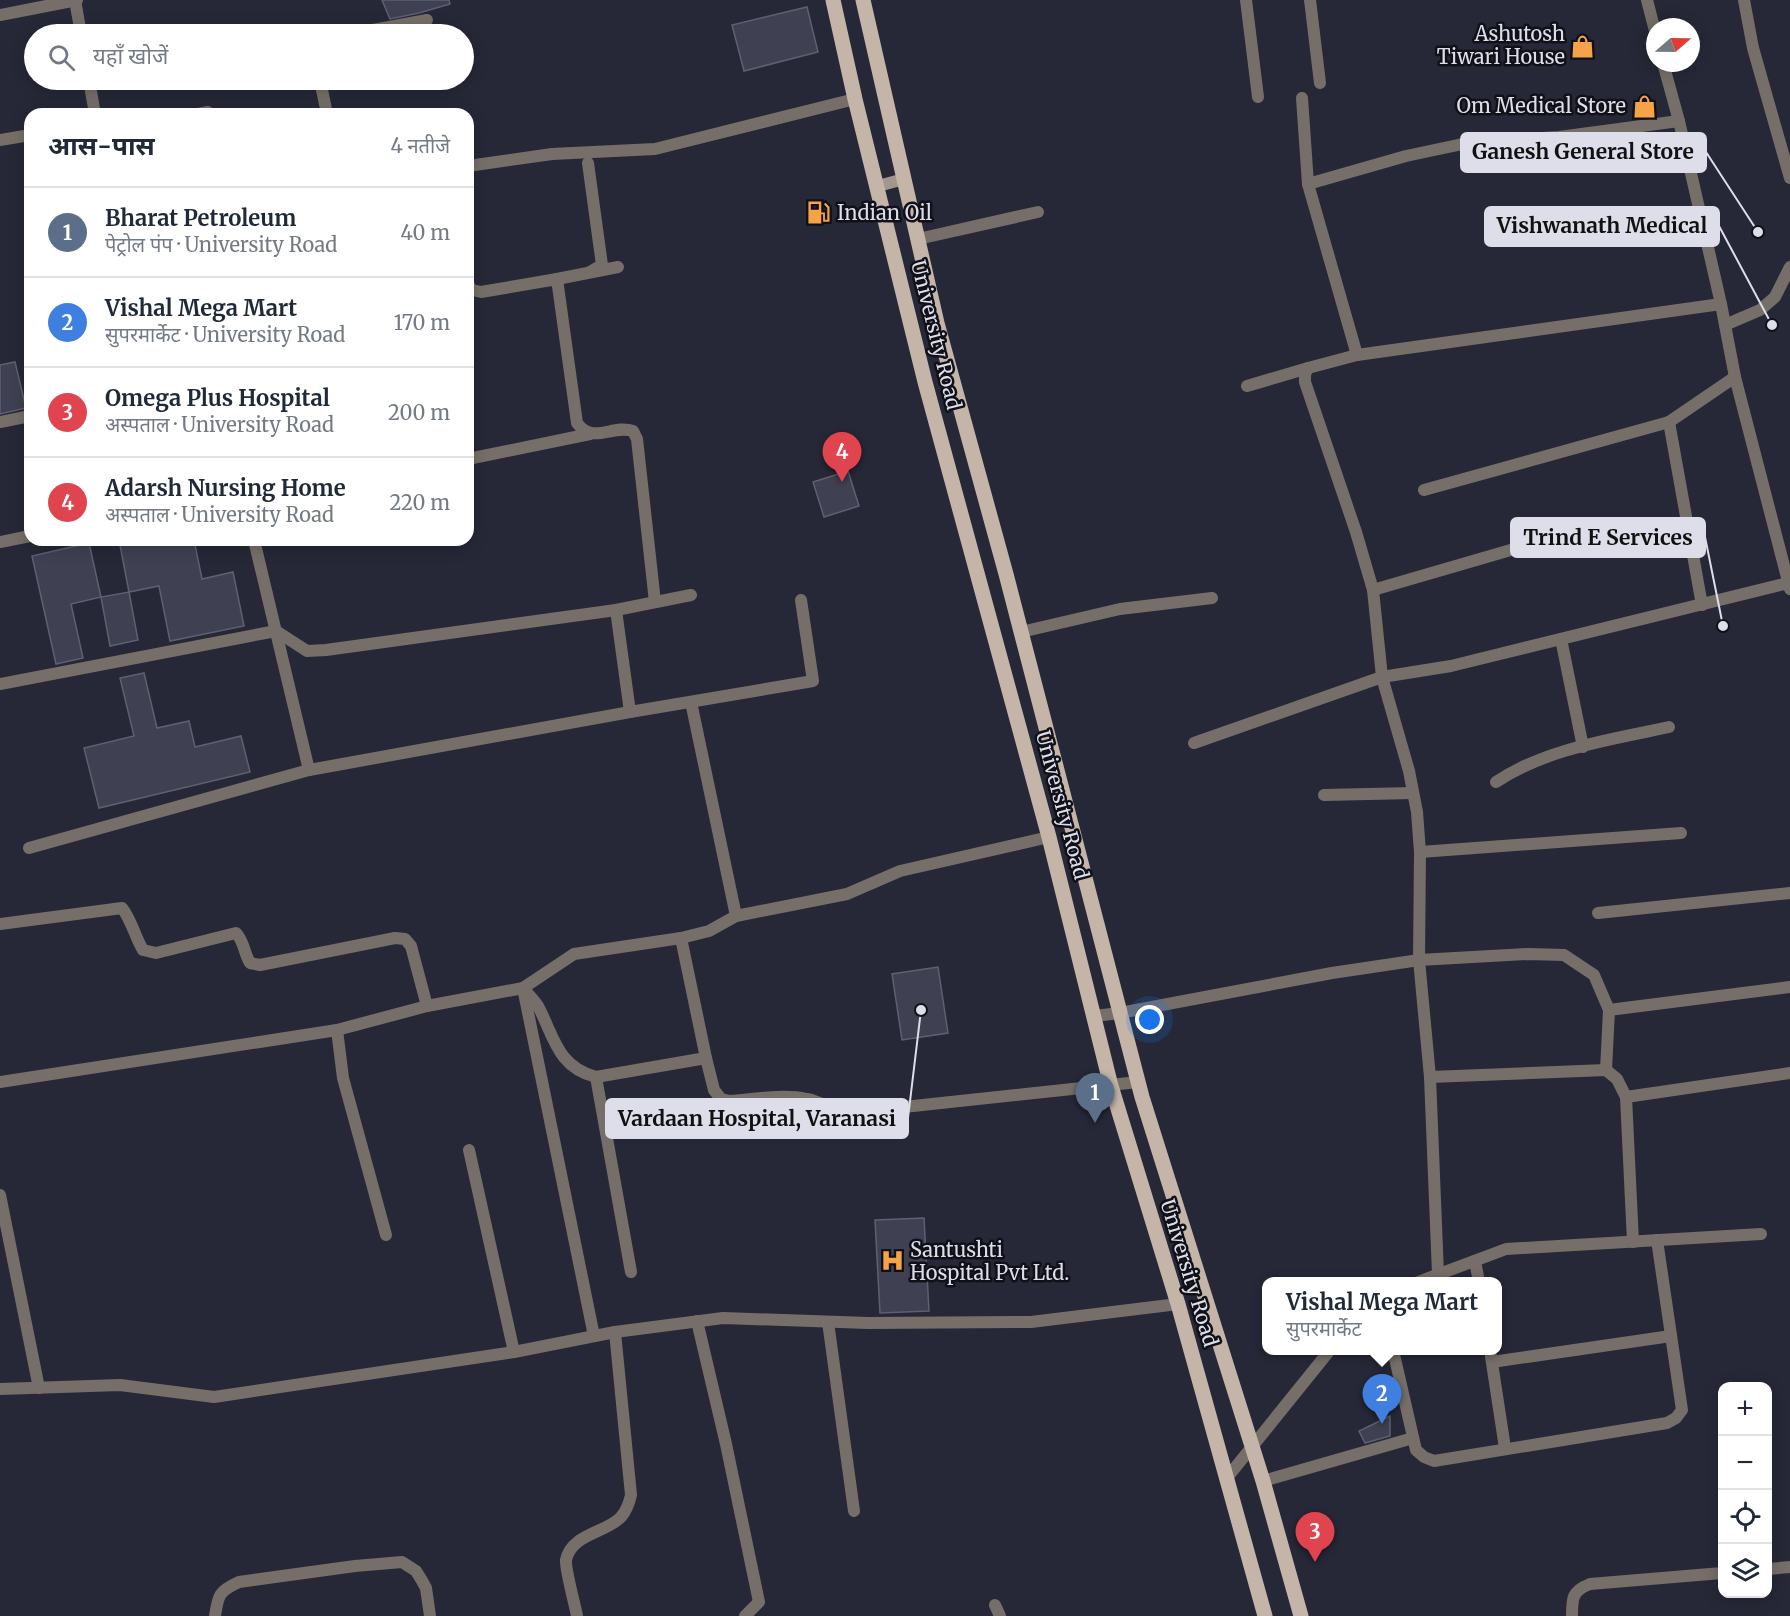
<!DOCTYPE html>
<html lang="hi">
<head>
<meta charset="utf-8">
<style>
  body { margin:0; font-family:Merriweather,"Noto Sans Devanagari",serif; background:#f2f2f3; color:#1f2937 }
  .controls { position:absolute; right:18px; bottom:18px; display:grid; overflow:hidden; border-radius:12px; box-shadow:0 3px 15px #0003 }
  .controls button { width:54px; height:54px; display:grid; place-items:center; padding:0; border:0; border-bottom:2px solid #e0e1e3; background:#fff; color:#1f2937; font:30px sans-serif }
  .compass { position:absolute; left:1646px; top:18px; width:54px; height:54px; border-radius:50%; background:#fff; box-shadow:0 3px 15px #0003; rotate:70deg }
  .you { position:absolute; left:1150px; top:1020px; width:21px; height:21px; margin:-15px; border:4px solid #fff; border-radius:50%; background:#1a73e8; box-shadow:0 0 0 9px #1a73e833 }
  .badge { display:grid; place-items:center; width:39px; height:39px; border-radius:50%; background:#db2777; color:#fff; font-size:20px; font-weight:700 }
  .pin { position:absolute; translate:-50% -50px; filter:drop-shadow(0 2px 3px #0008) }
  .pin::after { content:''; position:absolute; top:32px; width:21px; height:18px; background:inherit; clip-path:polygon(0 0,100% 0,50% 100%) }
  .popup { position:absolute; left:1262px; top:1277px; width:240px; height:78px; box-sizing:border-box; display:grid; place-content:center; border-radius:12px; background:#fff; filter:drop-shadow(0 2px 4px #0005); font-size:20px; white-space:nowrap; color:#747a83 }
  .popup b { font-size:22px; color:#1f2937 }
  .popup::after { content:''; position:absolute; left:50%; top:100%; margin-left:-12px; border:12px solid transparent; border-top-color:#fff }
  .list { margin:0; padding:0; list-style:none }
  h2 { display:flex; justify-content:space-between; align-items:center; height:78px; margin:0; padding:0 24px; font-size:26px }
  h2 small { font-size:20px; font-weight:400; color:#747a83 }
  .list li { display:grid; grid-template-columns:39px 1fr auto; gap:18px; align-items:center; box-sizing:border-box; height:90px; padding:0 24px; border-top:2px solid #e0e1e3 }
  .list b { display:block; font-size:22px; white-space:nowrap }
  .list p { margin:0; font-size:20px; white-space:nowrap; color:#747a83 }
  .list em { font-size:20px; font-style:normal; color:#747a83 }
  .icon { flex:none; width:33px; height:33px; fill:none; stroke:currentColor; stroke-width:2; stroke-linecap:round; stroke-linejoin:round }
  .map { position:relative; flex:none; width:1790px; height:1616px; overflow:hidden }
  .search { position:absolute; background:#fff; box-shadow:0 3px 15px #0003; left:24px; top:24px; width:450px; height:66px; display:flex; align-items:center; gap:15px; box-sizing:border-box; padding:0 21px; border-radius:33px; color:#747a83; font-size:22px }
  .panel { position:absolute; background:#fff; box-shadow:0 3px 15px #0003; left:24px; top:108px; width:450px; height:438px; border-radius:18px }
  .map>svg:first-child { display:block }
</style>
</head>
<body>
<div class="map">
<svg width="1790" height="1616" viewBox="0 0 1790 1616">
  <rect width="100%" height="100%" fill="#262837"/>
  <g fill="#3f4152" stroke="#5e6072" stroke-width="1.5">
    <path d="M382,0H449L450,4L419,13L390,19Z"/>
    <path d="M807,7L818,52L744,71L732,25Z"/>
    <path d="M15,362L26,408L0,414V365Z"/>
    <path d="M848,471L859,506L824,517L813,482Z"/>
    <path d="M119,540H194L202,579L233,572L244,626L170,641L159,586L129,592Z"/>
    <path d="M89,543L101,597L71,604L83,658L56,664L32,556Z"/>
    <path d="M129,592L138,640L110,646L101,597Z"/>
    <path d="M144,673L157,728L189,721L195,747L241,736L250,772L99,808L84,748L134,736L120,678Z"/>
    <path d="M938,967L948,1033L902,1040L892,974Z"/>
    <path d="M924,1218L929,1311L880,1313L875,1220Z"/>
    <path d="M1390,1416V1436L1365,1443L1359,1431Z"/>
  </g>
  <g fill="none" stroke-linecap="round" stroke-linejoin="round">
    <g stroke="#766f69" stroke-width="12">
      <path d="M75,0L81,34"/>
      <path d="M1246,0L1258,97"/>
      <path d="M1310,0L1320,83"/>
      <path d="M1647,0L1655,31"/>
      <path d="M1744,0L1753,48L1790,178"/>
      <path d="M0,15L77,0"/>
      <path d="M351,34L427,20"/>
      <path d="M1663,63L1679,121L1721,304L1735,377L1790,589"/>
      <path d="M89,80L95,114"/>
      <path d="M320,80L327,114"/>
      <path d="M1302,98L1308,184L1357,355"/>
      <path d="M198,114L208,112"/>
      <path d="M0,140L30,135"/>
      <path d="M588,163L602,265L590,272"/>
      <path d="M468,166L552,154L655,149L855,99"/>
      <path d="M1308,184L1406,156L1472,142L1559,137L1679,121"/>
      <path d="M918,239L1038,212"/>
      <path d="M557,279L618,267"/>
      <path d="M468,284L472,290L481,292L557,279L577,423C593,445 612,424 633,431L637,439L655,602"/>
      <path d="M1725,325L1760,310L1775,297L1790,267"/>
      <path d="M1247,386L1308,368"/>
      <path d="M0,422L30,416"/>
      <path d="M1669,422L1702,605"/>
      <path d="M468,459L590,434"/>
      <path d="M1424,490L1669,422L1735,377"/>
      <path d="M254,540L309,770"/>
      <path d="M0,542L30,536"/>
      <path d="M1373,590L1521,547"/>
      <path d="M616,610L630,712"/>
      <path d="M1021,632L1120,609L1212,598"/>
      <path d="M1561,639L1583,747"/>
      <path d="M0,684L276,631L307,651L326,650L616,610L691,595"/>
      <path d="M691,702L736,916"/>
      <path d="M1194,743L1382,677L1451,666L1788,583"/>
      <path d="M1496,782C1547,748 1611,740 1669,727"/>
      <path d="M1324,795L1413,793"/>
      <path d="M29,848L309,770L630,712L813,681L801,600"/>
      <path d="M1420,852L1681,833"/>
      <path d="M1598,913L1790,893"/>
      <path d="M0,924L122,908C132,921 135,937 143,950L156,953L236,933C244,941 244,953 250,963L260,965L395,938L405,939L411,946L427,1006"/>
      <path d="M681,938L706,1058"/>
      <path d="M1609,1010L1790,987"/>
      <path d="M1094,1016L1120,1013L1332,973L1419,960L1528,954L1564,955L1594,975L1609,1010L1606,1070"/>
      <path d="M337,1030L343,1078L386,1235"/>
      <path d="M596,1077L631,1272"/>
      <path d="M1430,1077L1606,1070L1617,1079L1626,1097L1633,1242"/>
      <path d="M0,1082L337,1030L427,1006L523,988C528,994 534,1000 538,1006C554,1036 557,1067 596,1077L706,1058L714,1090L721,1099L730,1101C755,1099 783,1094 807,1099C822,1101 832,1113 848,1113L1138,1082"/>
      <path d="M1626,1097L1790,1073"/>
      <path d="M469,1150L514,1352"/>
      <path d="M0,1195L39,1388"/>
      <path d="M1475,1261L1479,1282"/>
      <path d="M1438,1274L1430,1077L1419,960L1420,852L1417,812L1409,771L1382,677L1373,590L1356,532L1305,382V374L1308,368L1357,355L1721,304"/>
      <path d="M1418,1282L1506,1249L1761,1234"/>
      <path d="M697,1321L726,1444L759,1602L745,1616"/>
      <path d="M828,1322L854,1511"/>
      <path d="M594,1336L523,988L574,954L681,938L709,931L736,916L847,894L900,871L1049,837"/>
      <path d="M1393,1350L1416,1450L1424,1457L1434,1461L1667,1423L1676,1418L1682,1410L1657,1240"/>
      <path d="M1490,1350L1505,1448"/>
      <path d="M1492,1362L1671,1336"/>
      <path d="M0,1389L120,1385L214,1397L514,1352L615,1332L723,1318L868,1323L1031,1322L1178,1304"/>
      <path d="M1226,1479L1330,1350"/>
      <path d="M1263,1481L1413,1438"/>
      <path d="M1768,1569L1790,1567"/>
      <path d="M995,1605L1000,1616"/>
      <path d="M215,1616C218,1595 219,1591 239,1582L355,1566L402,1562L416,1571L421,1579L426,1588L430,1616"/>
      <path d="M577,1616C575,1605 565,1569 566,1560C571,1534 606,1533 621,1517C627,1510 629,1504 631,1495L615,1332"/>
      <path d="M1572,1616C1572,1598 1572,1591 1590,1584L1722,1573"/>
    </g>
    <path stroke="#a2978c" stroke-width="12" d="M878,186L904,179"/>
    <g stroke="#c4b5a8" stroke-width="15">
      <path d="M833,0L855,99L925,382L1049,837L1111,1086L1178,1304L1265,1616"/>
      <path d="M863,0L937,323L1006,574L1142,1097L1263,1481L1301,1616"/>
    </g>
  </g>
  <defs>
    <symbol id="shop-bare" viewBox="-9 -9 18 18"><path d="M-5-2.5h2.3a2.7 3.5 0 0 1 5.4 0H5L5.5 6h-11ZM-1.5-2.5h3a1.5 2.3 0 0 0-3 0Z" fill="#f6a247" stroke="#101118" stroke-width="2.5" paint-order="stroke"/></symbol>
    <symbol id="fuel-bare" viewBox="-9 -9 18 18"><path d="M-5.5-6h7V0h2V4h1.3V-2.5L3-4.5l.8-.8L6-3V5H2.5V1h-1V6h-7ZM-4.2-4.7v3.2H.2V-4.7Z" fill="#f6a247" stroke="#101118" stroke-width="2.5" paint-order="stroke"/></symbol>
    <symbol id="hospital-bare" viewBox="-9 -9 18 18"><path d="M-5-5h3v3.5h4V-5h3V5h-3V1.5h-4V5h-3Z" fill="#f6a247" stroke="#101118" stroke-width="2.5" paint-order="stroke"/></symbol>
  </defs>
  <g fill-rule="evenodd">
    <use href="#shop-bare" x="1566" y="30" width="33" height="33"/>
    <use href="#shop-bare" x="1628" y="90" width="33" height="33"/>
    <use href="#fuel-bare" x="802" y="196" width="33" height="33"/>
    <use href="#hospital-bare" x="876" y="1244" width="33" height="33"/>
  </g>
  <g text-anchor="middle" stroke-width="5" stroke-linejoin="round" paint-order="stroke">
    <g font-size="20" fill="#dddee9" stroke="#101118" text-anchor="end">
      <text x="1565" y="41">Ashutosh<tspan x="1565" dy="23">Tiwari House</tspan></text>
      <text x="1626" y="113">Om Medical Store</text>
      <text x="837" y="220" text-anchor="start">Indian Oil</text>
      <text x="910" y="1257" text-anchor="start">Santushti<tspan x="910" dy="23">Hospital Pvt Ltd.</tspan></text>
    </g>
    <g font-size="20" fill="#dddee9" stroke="#101118">
      <text transform="translate(936 335) rotate(76)" y="7">University Road</text>
      <text transform="translate(1062 805) rotate(75)" y="7">University Road</text>
      <text transform="translate(1189 1273) rotate(73)" y="7">University Road</text>
    </g>
  </g>
  <path fill="none" stroke="#dddee9" stroke-width="2" d="M1758 232L1706 152M1772 325L1719 226M1723 626L1705 537M921 1010L908 1118"/>
  <g fill="#dddee9" stroke="#101118" stroke-width="2">
    <circle cx="1758" cy="232" r="6"/>
    <circle cx="1772" cy="325" r="6"/>
    <circle cx="1723" cy="626" r="6"/>
    <circle cx="921" cy="1010" r="6"/>
  </g>
  <g fill="#dddee9" stroke="#dddee9" stroke-width="2">
    <rect x="1461" y="133" width="245" height="39" rx="6"/>
    <rect x="1485" y="207" width="234" height="39" rx="6"/>
    <rect x="1511" y="518" width="194" height="39" rx="6"/>
    <rect x="606" y="1099" width="302" height="39" rx="6"/>
  </g>
  <g font-size="21" text-anchor="middle" font-weight="bold" fill="#111">
    <text x="1583" y="159">Ganesh General Store</text>
    <text x="1602" y="233">Vishwanath Medical</text>
    <text x="1608" y="545">Trind E Services</text>
    <text x="757" y="1126">Vardaan Hospital, Varanasi</text>
  </g>
</svg>
<div class="controls">
<button>+</button>
<button>−</button>
<button><svg class="icon" aria-label="locate" viewBox="0 0 24 24"><circle cx="12" cy="12" r="6"/><path d="M12 2v4M12 18v4M2 12h4M18 12h4"/></svg></button>
<button><svg class="icon" aria-label="layers" viewBox="0 0 24 24"><path d="M12 4l9 5-9 5-9-5zM3 14l9 5 9-5"/></svg></button>
</div>
<svg class="compass" viewBox="-18 -18 36 36"><path d="M0-13l5 13h-10z" fill="#e53935"/><path d="M0 13l5-13h-10z" fill="#747a83"/></svg>
<div class="you"></div>
<div class="pin badge" style="left:1095px;top:1123px;background:#5c6f8a">1</div>
<div class="pin badge" style="left:1382px;top:1424px;background:#3f7fe0">2</div>
<div class="popup"><b>Vishal Mega Mart</b>सुपरमार्केट</div>
<div class="pin badge" style="left:1315px;top:1562px;background:#e0444e">3</div>
<div class="pin badge" style="left:842px;top:482px;background:#e0444e">4</div>
<div class="search"><svg class="icon" aria-label="search" viewBox="0 0 24 24"><circle cx="10" cy="10" r="6"/><path d="M15 15l6 6"/></svg>यहाँ खोजें</div>
<section class="panel">
<h2>आस-पास<small>4 नतीजे</small></h2>
<ul class="list">
<li><span class="badge" style="background:#5c6f8a">1</span><div><b>Bharat Petroleum</b><p>पेट्रोल पंप · University Road</p></div><em>40 m</em></li>
<li><span class="badge" style="background:#3f7fe0">2</span><div><b>Vishal Mega Mart</b><p>सुपरमार्केट · University Road</p></div><em>170 m</em></li>
<li><span class="badge" style="background:#e0444e">3</span><div><b>Omega Plus Hospital</b><p>अस्पताल · University Road</p></div><em>200 m</em></li>
<li><span class="badge" style="background:#e0444e">4</span><div><b>Adarsh Nursing Home</b><p>अस्पताल · University Road</p></div><em>220 m</em></li>
</ul>
</section>
</div>
</body>
</html>
